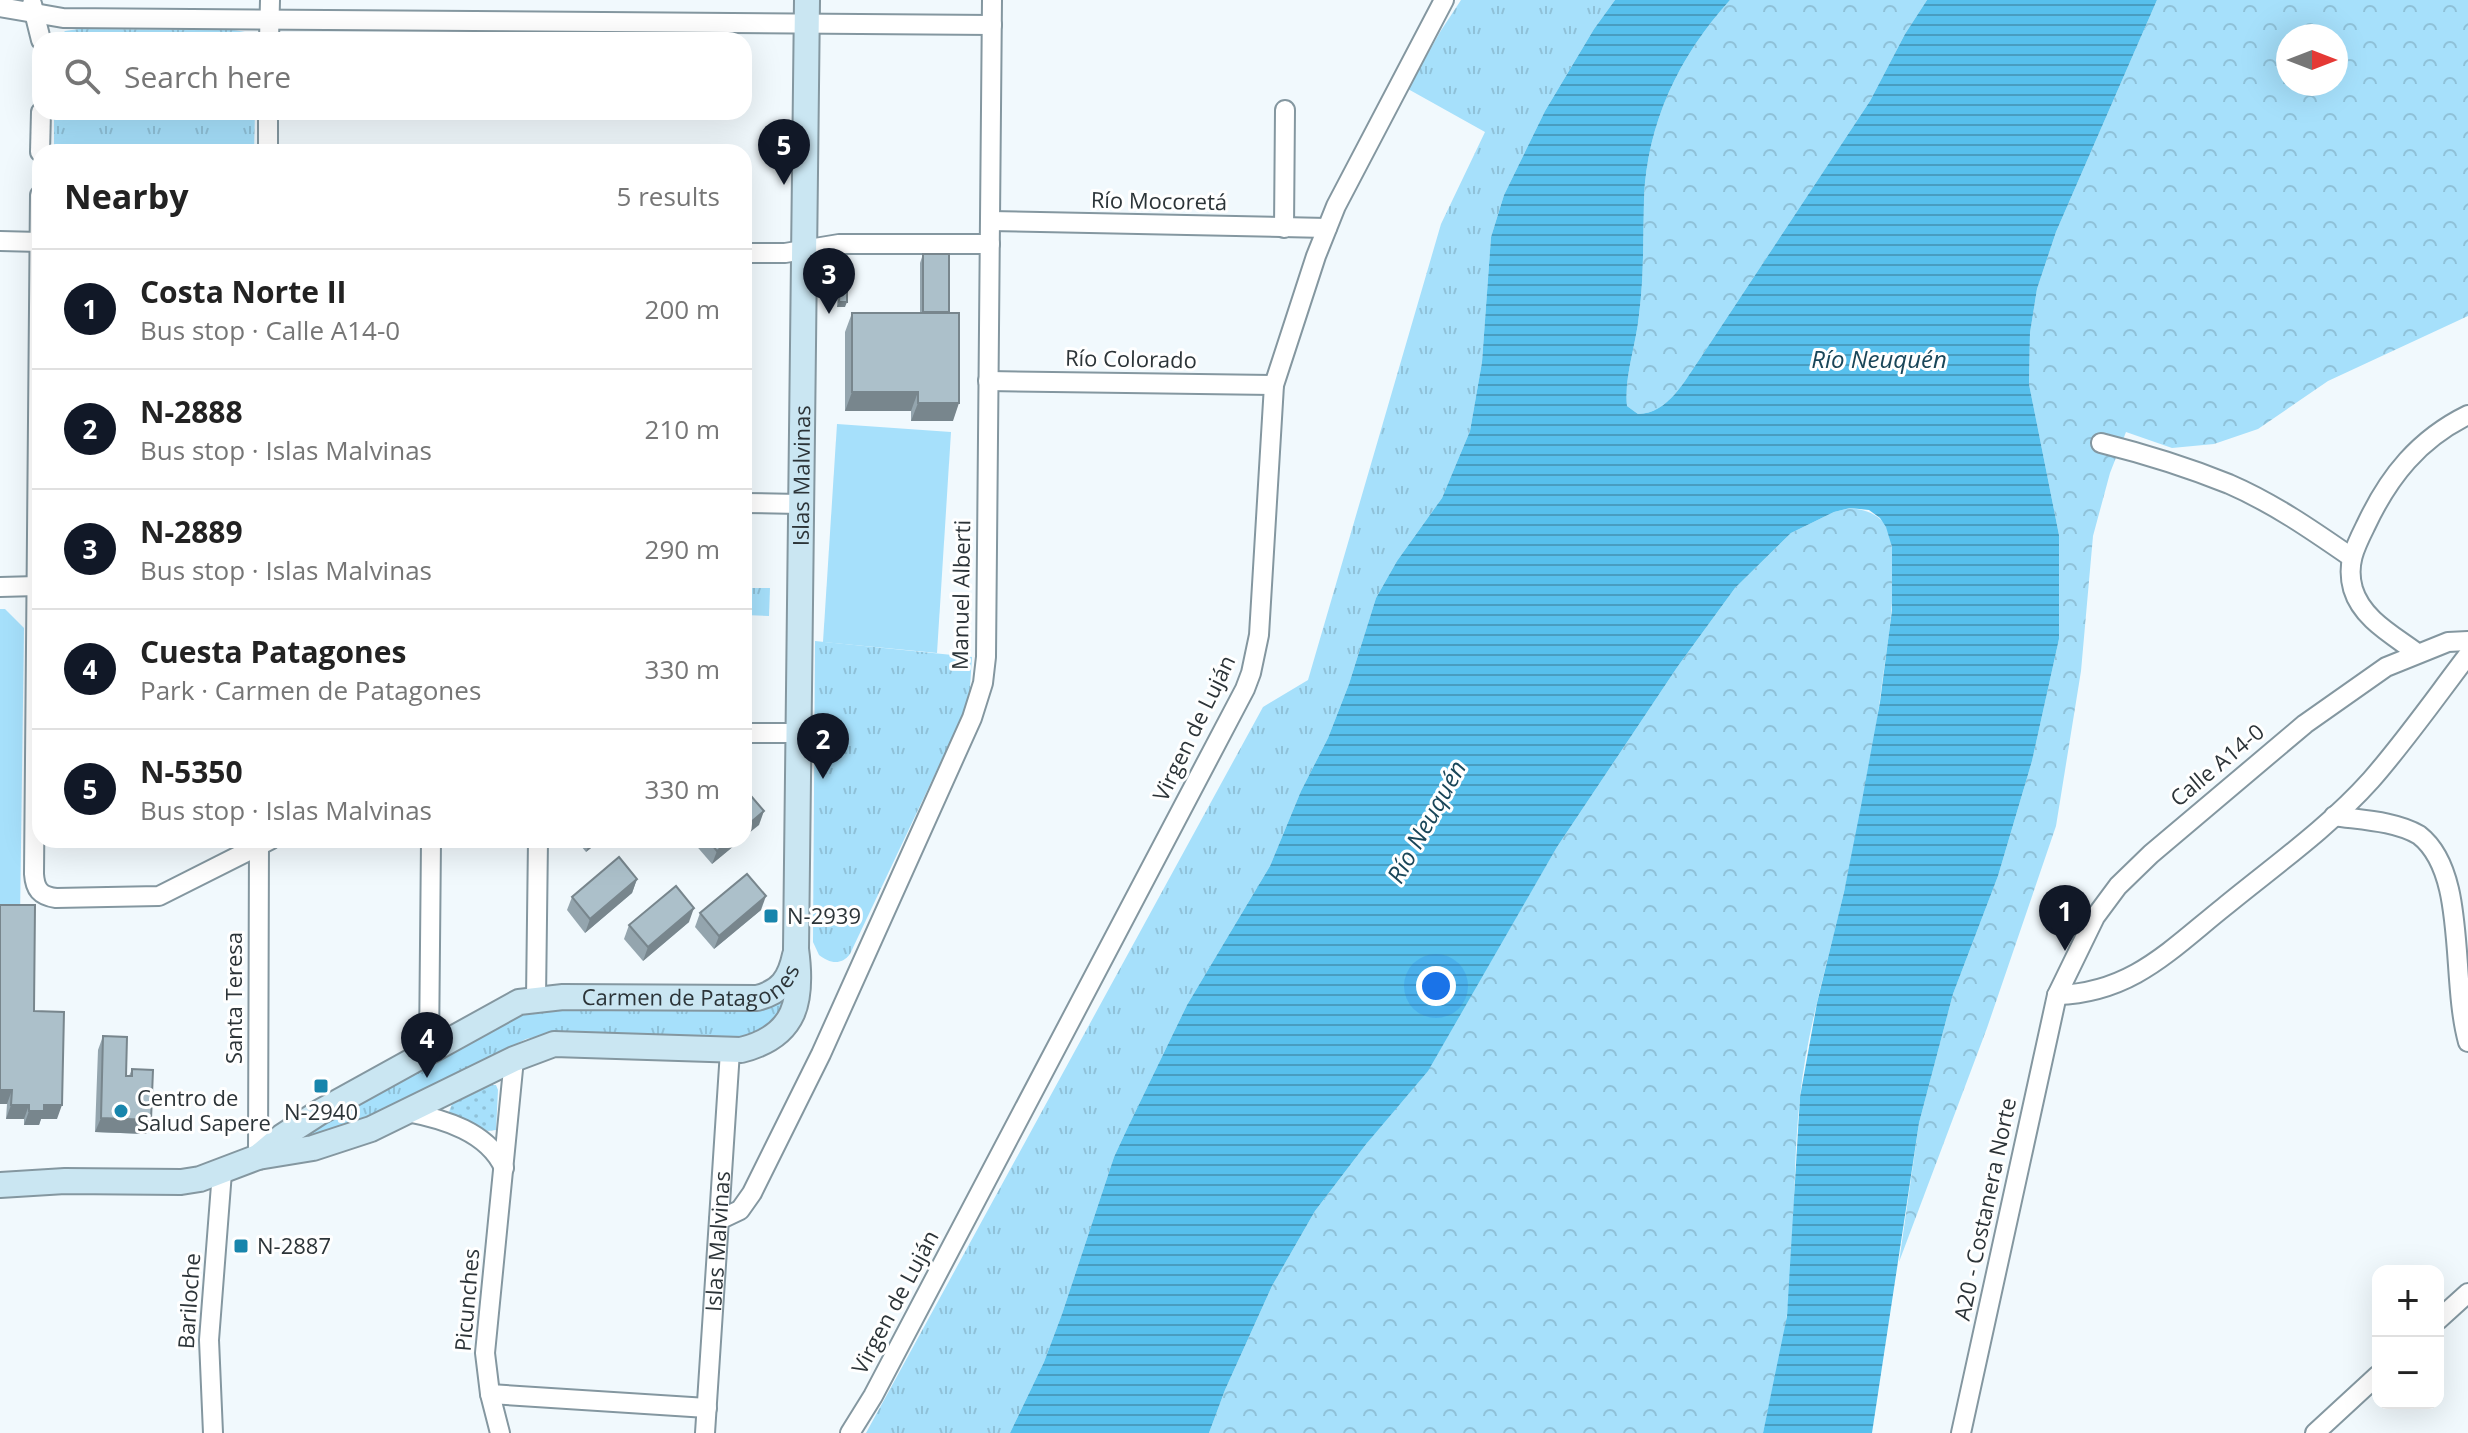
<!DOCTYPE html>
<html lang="en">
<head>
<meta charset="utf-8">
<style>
  body { margin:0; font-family:"Open Sans",sans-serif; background:#f6f6f6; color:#222 }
  .controls { position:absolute; right:24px; bottom:24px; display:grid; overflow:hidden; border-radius:16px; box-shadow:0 8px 32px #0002 }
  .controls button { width:72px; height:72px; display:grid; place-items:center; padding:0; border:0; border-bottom:2px solid #e0e0e0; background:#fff; color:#222; font:40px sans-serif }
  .compass { position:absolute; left:2276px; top:24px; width:72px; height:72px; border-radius:50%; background:#fff; box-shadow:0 8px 32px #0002; rotate:90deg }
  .you { position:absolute; left:1436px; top:986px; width:28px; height:28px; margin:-20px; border:6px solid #fff; border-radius:50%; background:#1a73e8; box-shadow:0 0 0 12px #1a73e833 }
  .badge { display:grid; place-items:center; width:52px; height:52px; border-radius:50%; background:#111827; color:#fff; font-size:26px; font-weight:700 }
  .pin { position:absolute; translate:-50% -66px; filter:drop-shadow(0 2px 4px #0008) }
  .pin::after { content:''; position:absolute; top:42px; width:28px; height:24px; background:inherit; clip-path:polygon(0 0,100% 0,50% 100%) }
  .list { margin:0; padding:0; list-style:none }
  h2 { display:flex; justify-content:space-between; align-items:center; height:104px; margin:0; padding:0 32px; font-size:34px }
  h2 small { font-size:26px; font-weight:400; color:#767676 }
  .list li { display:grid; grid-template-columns:52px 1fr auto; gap:24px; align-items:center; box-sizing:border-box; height:120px; padding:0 32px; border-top:2px solid #e0e0e0 }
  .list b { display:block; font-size:30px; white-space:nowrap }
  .list p { margin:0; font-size:26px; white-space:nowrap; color:#767676 }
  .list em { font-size:26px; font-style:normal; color:#767676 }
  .icon { flex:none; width:44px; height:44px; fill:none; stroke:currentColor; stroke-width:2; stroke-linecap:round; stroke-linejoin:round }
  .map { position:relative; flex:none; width:2468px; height:1433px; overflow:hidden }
  .search { position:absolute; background:#fff; box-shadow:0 8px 32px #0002; left:32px; top:32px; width:720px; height:88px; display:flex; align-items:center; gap:20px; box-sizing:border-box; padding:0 28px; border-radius:24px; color:#767676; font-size:30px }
  .panel { position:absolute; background:#fff; box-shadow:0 8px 32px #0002; left:32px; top:144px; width:720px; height:704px; border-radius:24px }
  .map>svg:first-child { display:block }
</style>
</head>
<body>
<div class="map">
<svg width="2468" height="1433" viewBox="0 0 2468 1433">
  <defs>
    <pattern id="grass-tufts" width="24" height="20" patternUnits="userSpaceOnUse" patternTransform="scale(2)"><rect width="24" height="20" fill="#a6e0fb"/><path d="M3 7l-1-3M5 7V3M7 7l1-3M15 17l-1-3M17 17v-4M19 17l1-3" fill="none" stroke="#8fc1d8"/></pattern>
    <pattern id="forest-crowns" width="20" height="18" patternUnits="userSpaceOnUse" patternTransform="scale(2)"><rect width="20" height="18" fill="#a6e0fb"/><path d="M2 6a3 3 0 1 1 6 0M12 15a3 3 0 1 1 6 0" fill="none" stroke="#8fc1d8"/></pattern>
    <pattern id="garden-dots" width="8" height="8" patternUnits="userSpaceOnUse" patternTransform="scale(2)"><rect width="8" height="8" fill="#a6e0fb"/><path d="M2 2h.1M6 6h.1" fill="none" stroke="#8fc1d8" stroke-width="1.8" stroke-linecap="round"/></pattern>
    <pattern id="water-rules" width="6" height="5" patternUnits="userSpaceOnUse" patternTransform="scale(2)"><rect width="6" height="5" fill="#57c0ed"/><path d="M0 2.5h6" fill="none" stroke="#489dc1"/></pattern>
  </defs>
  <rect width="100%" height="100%" fill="#f1f9fd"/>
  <g fill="url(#grass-tufts)">
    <path d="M1461,0H1615L1594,29L1545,111L1504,195L1491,237L1482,362L1470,431L1457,462L1442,498L1397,561L1376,598L1349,684L1328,738L1301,791L1270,866L1187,1005L1127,1129L1114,1157L1062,1314L1044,1362L1010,1433H866L1263,707L1308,680L1441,224L1485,132L1408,89L1440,32Z"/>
    <path d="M79,29L234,30L245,32L253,40H57L65,31Z"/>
    <path d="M54,112H255L254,152H54Z"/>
    <path d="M744,588H770L769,616L744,615Z"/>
    <path d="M815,641L972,657L969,702L850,954C841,966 829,963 819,955L813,942Z"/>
    <path d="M788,996C776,1023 766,1029 739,1041L549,1034L526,1039L386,1111L286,1147L502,1019L528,1009Z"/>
  </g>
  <g fill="url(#forest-crowns)" fill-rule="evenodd">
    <path d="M1730,0H1927L1905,34L1870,101L1701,357C1685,380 1668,414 1638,414L1627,406C1624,376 1636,346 1639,315C1644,276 1643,238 1644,199C1647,123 1679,56 1730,0Z"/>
    <path d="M2157,0H2468V316L2328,381L2258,429L2214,444L2172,448L2126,432L2110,473L2093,536L2081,671L2056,826L1987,1028L1899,1262L1919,1123L1953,994L1998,876L2032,761L2059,639V535L2029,384L2030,333L2037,289L2056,232ZM2288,36H2336V84H2288Z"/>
    <path d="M1850,508C1877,511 1890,521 1892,549C1896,591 1889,634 1883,676C1874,749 1860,824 1843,896C1828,962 1807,1029 1800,1097C1792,1169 1796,1242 1787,1314C1782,1354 1771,1394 1763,1433H1209L1225,1390L1272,1286L1315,1211L1367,1143L1494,954L1557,847L1678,666L1735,588L1791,533L1834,512Z"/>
  </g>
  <path fill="url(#garden-dots)" d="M492,1085H496L498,1090L496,1130L488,1131L452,1117L449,1112L452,1104Z"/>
  <g fill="#a6e0fb">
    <path d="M837,424L951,432L937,653L823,642Z"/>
    <path d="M0,609H5L24,628L20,919H0Z"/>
  </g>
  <path fill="url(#water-rules)" d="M1615,0H1730C1679,56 1647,123 1644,199C1643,238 1644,277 1639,315C1636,346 1624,376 1627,406L1638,414C1668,414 1685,380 1701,357L1870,101L1905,34L1927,0H2157L2056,232L2037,289L2030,333L2029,384L2059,535V639L2032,761L1998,876L1953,994L1919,1123L1872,1433H1763L1787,1316L1800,1097L1817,1003L1844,892L1861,806L1880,702L1892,610V547L1886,527L1880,518L1869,510L1850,508L1834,512L1791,533L1735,588L1678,666L1557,847L1428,1071L1367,1143L1315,1211L1272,1286L1225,1390L1209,1433H1010L1044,1362L1062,1314L1114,1157L1127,1129L1187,1005L1270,866L1301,791L1328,738L1349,684L1376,598L1397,561L1442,498L1457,462L1470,431L1482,362L1491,237L1504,195L1545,111L1594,29Z"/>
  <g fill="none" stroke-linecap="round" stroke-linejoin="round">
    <defs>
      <g id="street">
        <path d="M32,4L41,40"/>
        <path d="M0,7L63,18L992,25"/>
        <path d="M269,40L270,0"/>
        <path d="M40,152L41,112"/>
        <path d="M268,152V112"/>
        <path d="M40,195L34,874C35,889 40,896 56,898L159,896L270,840"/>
        <path d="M990,221L1327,228"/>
        <path d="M1284,228L1285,110"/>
        <path d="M0,241L40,242"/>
        <path d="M744,253H785L839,244H990"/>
        <path d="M988,381L1274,385"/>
        <path d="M2101,443C2145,454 2187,467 2229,484C2273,503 2312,530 2351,557"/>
        <path d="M744,503L800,504"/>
        <path d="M0,587L37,586"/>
        <path d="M2417,653C2393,635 2362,619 2353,589C2346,564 2355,547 2366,525C2389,476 2419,439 2468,415"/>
        <path d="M744,733H797"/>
        <path d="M2334,816C2361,820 2395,821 2419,835C2468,873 2450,977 2468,1042"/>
        <path d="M2057,995C2131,993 2169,951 2224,907C2274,866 2328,828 2371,780C2406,740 2436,697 2468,655"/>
        <path d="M536,998L538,840"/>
        <path d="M429,1051L431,840"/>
        <path d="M407,1112C444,1119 488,1132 504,1168"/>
        <path d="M258,1157L259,840"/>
        <path d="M719,1220L740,1210L752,1193L821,1054L972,718L983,683L986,657L992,0"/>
        <path d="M2438,1320L2468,1293"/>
        <path d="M490,1394L707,1408"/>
        <path d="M213,1433L209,1340L222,1172"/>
        <path d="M500,1433L490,1394L485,1353L514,1059"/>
        <path id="s1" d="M705,1433L730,1051"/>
        <path d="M850,1433L873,1396L1245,689L1251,673L1259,635L1274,385L1316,256L1336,206L1444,0"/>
        <path d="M1961,1433L2057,995L2095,917L2118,886L2151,854L2305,724L2386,667L2448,642L2468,641"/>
        <path d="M2315,1433L2378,1375"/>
      </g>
      <g id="secondary">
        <path id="s2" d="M258,1157L283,1136L320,1112L519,1002L563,997L757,998C781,992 790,979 795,955"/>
        <path id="s3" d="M0,1185L65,1181L181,1182L200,1179L258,1157L313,1148L371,1129L514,1059L554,1044L741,1050C797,1036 803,1000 796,949L807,0"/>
      </g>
    </defs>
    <use href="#street" stroke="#8497a0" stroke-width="22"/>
    <use href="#secondary" stroke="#8497a0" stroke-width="28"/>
    <use href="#street" stroke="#fff" stroke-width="18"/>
    <use href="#secondary" stroke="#cae6f2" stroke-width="24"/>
  </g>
  <g fill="#94a5ae">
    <path d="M923,254L949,313L953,421H911V411H845V332L852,313H920V263Z"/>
    <path d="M840,281L845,307H837L838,286Z"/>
    <path d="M576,840H601L586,852Z"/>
    <path d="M694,840H741L712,864L693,842Z"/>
    <path d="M637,879L632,893L585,933L567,910L572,897Z"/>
    <path d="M0,905L34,1011L57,1119H41L39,1125H24V1119H6L7,1104H0Z"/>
    <path d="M761,910L714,949L695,927L700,913Z"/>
    <path d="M689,922L643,961L624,939L629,925Z"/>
    <path d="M103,1036L126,1076H129L132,1069L151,1120L146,1134L95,1132L98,1050Z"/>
  </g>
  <g fill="#78868d">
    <path d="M839,302H847L845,307H837Z"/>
    <path d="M852,392H918L911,411H845Z"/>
    <path d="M918,403H959L953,421H911Z"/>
    <path d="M764,811L759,825L744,837V828Z"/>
    <path d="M591,840H601L586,852Z"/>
    <path d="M730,840H741L712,864L717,851Z"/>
    <path d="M637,879L632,893L585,933L590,919Z"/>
    <path d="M766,896L761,910L714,949L719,936Z"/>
    <path d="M694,908L689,922L643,961L648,947Z"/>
    <path d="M0,1090H12L7,1104H0Z"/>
    <path d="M11,1105H29L24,1119H6Z"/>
    <path d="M44,1105H62L57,1119H41L39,1125H24L29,1111Z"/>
    <path d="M101,1118L151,1120L146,1134L95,1132Z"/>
  </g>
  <g fill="#acc0ca" stroke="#78868d" stroke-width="2">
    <rect x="923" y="254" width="26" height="58"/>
    <path d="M840,281H847V302H839Z"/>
    <path d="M852,313H959V403H918V392H852Z"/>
    <path d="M745,789L764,811L744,828V790Z"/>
    <path d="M708,840H730L717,851Z"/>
    <path d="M619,857L637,879L590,919L572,897Z"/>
    <path d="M747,874L766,896L719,936L700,913Z"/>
    <path d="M676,886L694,908L648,947L629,925Z"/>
    <path d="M0,905H35L34,1011L64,1012L62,1105H44V1111H29V1105H11L12,1090H0Z"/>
    <path d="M103,1036L127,1037L126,1076H132V1069L153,1070L151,1120L101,1118Z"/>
  </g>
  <g fill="#1885ac" stroke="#fff" stroke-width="3">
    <rect x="763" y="908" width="16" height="16" rx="4"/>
    <rect x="313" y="1078" width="16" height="16" rx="4"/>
    <circle cx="121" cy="1111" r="8"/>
    <rect x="233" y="1238" width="16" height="16" rx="4"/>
  </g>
  <g text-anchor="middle" stroke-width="6" stroke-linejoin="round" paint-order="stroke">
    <g font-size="22" fill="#2c3438" stroke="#fff">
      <text transform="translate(1159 201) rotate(1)" y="8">Río Mocoretá</text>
      <text transform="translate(1131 359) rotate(1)" y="8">Río Colorado</text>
      <text dy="8" stroke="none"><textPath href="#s3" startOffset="1372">Islas Malvinas</textPath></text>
      <text transform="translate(961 595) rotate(-89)" y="8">Manuel Alberti</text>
      <text transform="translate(1194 728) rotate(-64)" y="8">Virgen de Luján</text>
      <text transform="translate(2217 765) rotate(-40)" y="8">Calle A14-0</text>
      <text dy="8" stroke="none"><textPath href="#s2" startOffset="480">Carmen de Patagones</textPath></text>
      <text transform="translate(234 998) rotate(-90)" y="8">Santa Teresa</text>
      <text transform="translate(1985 1209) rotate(-78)" y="8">A20 - Costanera Norte</text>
      <text dy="8" stroke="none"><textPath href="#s1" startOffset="192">Islas Malvinas</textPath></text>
      <text transform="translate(467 1300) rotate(-85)" y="8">Picunches</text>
      <text transform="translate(189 1301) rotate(-86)" y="8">Bariloche</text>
      <text transform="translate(895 1302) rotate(-62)" y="8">Virgen de Luján</text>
    </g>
    <g font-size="22" fill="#2c3438" stroke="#fff" text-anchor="start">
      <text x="787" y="924">N-2939</text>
      <text x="137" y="1106">Centro de<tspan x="137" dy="25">Salud Sapere</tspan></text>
      <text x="321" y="1120" text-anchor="middle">N-2940</text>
      <text x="257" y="1254">N-2887</text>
    </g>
    <g font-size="24" font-style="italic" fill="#194659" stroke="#fff">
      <text x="1879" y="368">Río Neuquén</text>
      <text transform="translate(1427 822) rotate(-61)" y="8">Río Neuquén</text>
    </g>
  </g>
</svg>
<div class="controls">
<button>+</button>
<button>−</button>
</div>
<svg class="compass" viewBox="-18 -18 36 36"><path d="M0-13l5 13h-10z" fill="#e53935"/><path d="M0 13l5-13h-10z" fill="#767676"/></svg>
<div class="you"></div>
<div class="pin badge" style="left:2065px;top:951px">1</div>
<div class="pin badge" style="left:823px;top:779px">2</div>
<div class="pin badge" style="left:829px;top:314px">3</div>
<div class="pin badge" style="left:427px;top:1078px">4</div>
<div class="pin badge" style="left:784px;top:185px">5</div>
<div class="search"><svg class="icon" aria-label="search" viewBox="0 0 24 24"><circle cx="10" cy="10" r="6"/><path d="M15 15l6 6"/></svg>Search here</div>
<section class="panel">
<h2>Nearby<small>5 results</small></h2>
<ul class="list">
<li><span class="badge">1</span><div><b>Costa Norte II</b><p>Bus stop · Calle A14-0</p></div><em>200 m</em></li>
<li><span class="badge">2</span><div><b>N-2888</b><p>Bus stop · Islas Malvinas</p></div><em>210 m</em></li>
<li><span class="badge">3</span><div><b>N-2889</b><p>Bus stop · Islas Malvinas</p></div><em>290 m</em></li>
<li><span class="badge">4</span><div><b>Cuesta Patagones</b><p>Park · Carmen de Patagones</p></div><em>330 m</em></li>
<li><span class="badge">5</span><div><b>N-5350</b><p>Bus stop · Islas Malvinas</p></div><em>330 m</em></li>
</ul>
</section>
</div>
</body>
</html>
